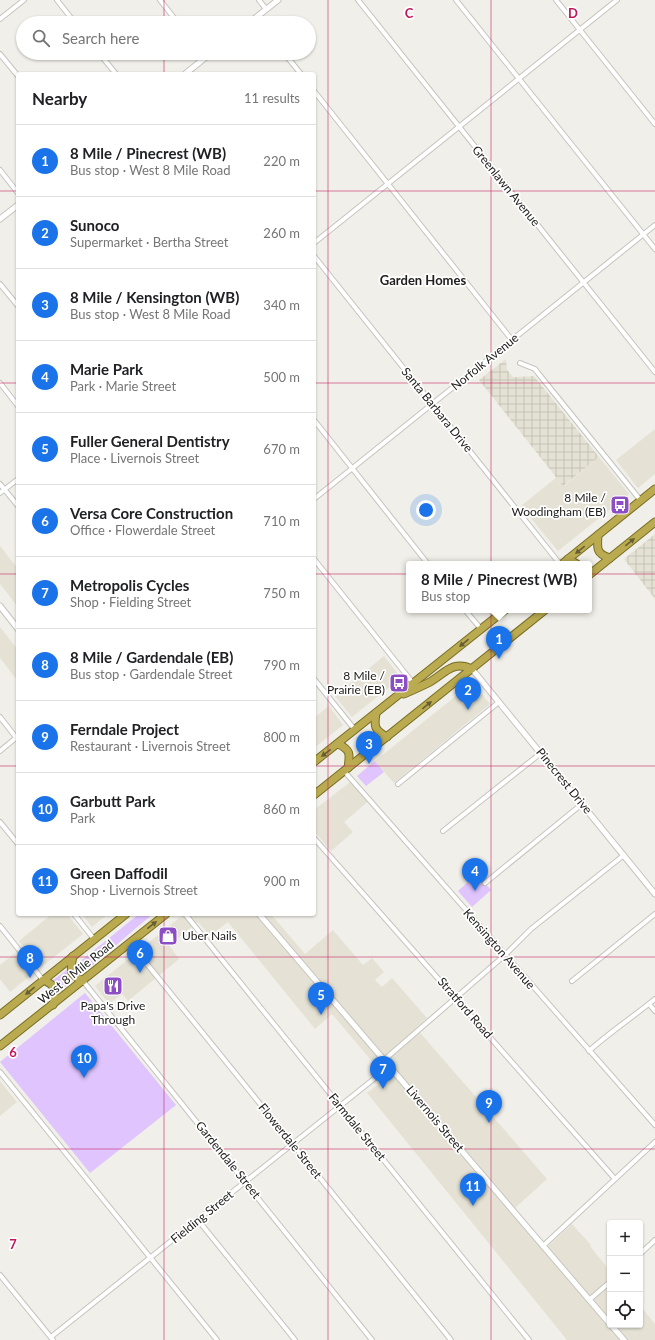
<!DOCTYPE html>
<html lang="en">
<head>
<meta charset="utf-8">
<style>
  body { margin:0; font-family:Lato,sans-serif; background:#f6f6f6; color:#202124 }
  .controls { position:absolute; right:12px; bottom:12px; display:grid; overflow:hidden; border-radius:4px; box-shadow:0 1px 3px #0004 }
  .controls button { width:36px; height:36px; display:grid; place-items:center; padding:0; border:0; border-bottom:1px solid #e0e0e0; background:#fff; color:#202124; font:20px sans-serif }
  .you { position:absolute; left:426px; top:510px; width:14px; height:14px; margin:-10px; border:3px solid #fff; border-radius:50%; background:#1a73e8; box-shadow:0 0 0 6px #1a73e833 }
  .badge { display:grid; place-items:center; width:26px; height:26px; border-radius:50%; background:#1a73e8; color:#fff; font-size:13px; font-weight:700 }
  .pin { position:absolute; translate:-50% -33px; filter:drop-shadow(0 1px 2px #0008) }
  .pin::after { content:''; position:absolute; top:21px; width:14px; height:12px; background:inherit; clip-path:polygon(0 0,100% 0,50% 100%) }
  .popup { position:absolute; left:406px; top:561px; width:186px; height:52px; box-sizing:border-box; display:grid; place-content:center; border-radius:4px; background:#fff; filter:drop-shadow(0 1px 3px #0005); font-size:13px; white-space:nowrap; color:#757577 }
  .popup b { font-size:15px; color:#202124 }
  .popup::after { content:''; position:absolute; left:50%; top:100%; margin-left:-8px; border:8px solid transparent; border-top-color:#fff }
  .list { margin:0; padding:0; list-style:none }
  h2 { display:flex; justify-content:space-between; align-items:center; height:52px; margin:0; padding:0 16px; font-size:17px }
  h2 small { font-size:13px; font-weight:400; color:#757577 }
  .list li { display:grid; grid-template-columns:26px 1fr auto; gap:12px; align-items:center; box-sizing:border-box; height:72px; padding:0 16px; border-top:1px solid #e0e0e0 }
  .list b { display:block; font-size:15px; white-space:nowrap }
  .list p { margin:0; font-size:13px; white-space:nowrap; color:#757577 }
  .list em { font-size:13px; font-style:normal; color:#757577 }
  .icon { flex:none; width:22px; height:22px; fill:none; stroke:currentColor; stroke-width:2; stroke-linecap:round; stroke-linejoin:round }
  .map { position:relative; flex:none; width:655px; height:1340px; overflow:hidden }
  .search { position:absolute; background:#fff; box-shadow:0 1px 3px #0004; left:16px; top:16px; width:300px; height:44px; display:flex; align-items:center; gap:10px; box-sizing:border-box; padding:0 14px; border-radius:22px; color:#757577; font-size:15px }
  .panel { position:absolute; background:#fff; box-shadow:0 1px 3px #0004; left:16px; top:72px; width:300px; height:844px; border-radius:4px }
  .map>svg:first-child { display:block }
</style>
</head>
<body>
<div class="map">
<svg width="655" height="1340" viewBox="0 0 655 1340">
  <defs>
    <pattern id="industrial-grid" width="8" height="8" patternUnits="userSpaceOnUse"><rect width="8" height="8" fill="#e5e2d5"/><path d="M0 4h8M4 0v8" fill="none" stroke="#c4c2b6"/></pattern>
  </defs>
  <rect width="100%" height="100%" fill="#f0efe9"/>
  <g fill="#e5e2d5">
    <path d="M655,429V474L638,488L616,460Z"/>
    <path d="M599,457L629,494L558,551L521,506L557,477L564,486Z"/>
    <path d="M0,546L18,569V607L0,584Z"/>
    <path d="M0,627L18,650V681L0,658Z"/>
    <path d="M384,656L401,678L352,717L335,696Z"/>
    <path d="M472,683L490,704L394,783L375,761Z"/>
    <path d="M329,706L343,725L314,748V718Z"/>
    <path d="M354,779L371,799L344,822L353,832L331,851L314,831V810Z"/>
    <path d="M52,914H67L83,934L40,968L19,941Z"/>
    <path d="M82,914H108L92,927Z"/>
    <path d="M184,914H271L305,954L333,930L363,965L372,958L384,972L375,980L382,987L392,978L427,1018L416,1028L547,1179L513,1210L545,1249L572,1224L591,1245L590,1246L610,1271V1325H640V1309L642,1308L655,1324V1340H567L367,1093L386,1078L332,1014L315,1029L228,922L210,936L198,922L169,945L179,959L128,1001L122,994L109,1004L95,986Z"/>
    <path d="M14,954L31,975L10,992L0,979V965Z"/>
    <path d="M0,1081L17,1102L0,1116Z"/>
  </g>
  <g fill="url(#industrial-grid)">
    <path d="M506,359L507,370L513,377H518L534,376L599,457L563,486L479,380Z"/>
    <path d="M655,534V599L624,559Z"/>
  </g>
  <g fill="#dfc4fe">
    <path d="M375,761L384,772L366,786L357,776Z"/>
    <path d="M477,874L491,890L472,907L458,891Z"/>
    <path d="M139,914H153C129,933 107,954 83,973L80,974H77L75,969L77,964Z"/>
    <path d="M67,970L69,977L72,981L59,992L57,985L53,980Z"/>
    <path d="M85,993L176,1105L90,1173L0,1062Z"/>
  </g>
  <g fill="none" stroke-linecap="round" stroke-linejoin="round">
    <defs>
      <g id="minor">
        <path d="M57,0L75,23"/>
        <path d="M160,0L178,23"/>
        <path d="M259,0L266,9"/>
        <path d="M358,0L655,372"/>
        <path d="M456,0L655,249"/>
        <path d="M556,0L655,124"/>
        <path d="M256,18L260,23"/>
        <path d="M0,19L24,0"/>
        <path d="M99,53L116,74"/>
        <path d="M284,53L301,74"/>
        <path d="M0,54L18,76"/>
        <path d="M314,91L512,340"/>
        <path d="M0,170L18,193"/>
        <path d="M314,243L617,0"/>
        <path d="M314,256L560,564"/>
        <path d="M0,284L18,306"/>
        <path d="M520,363L535,369L538,373L641,501"/>
        <path d="M0,383L18,406"/>
        <path d="M314,420L428,564"/>
        <path d="M0,484L18,506"/>
        <path d="M0,493L18,479"/>
        <path d="M314,499L655,225"/>
        <path d="M314,559L413,683"/>
        <path d="M465,610L481,629"/>
        <path d="M314,679L355,730"/>
        <path d="M0,717L18,740"/>
        <path d="M0,751L17,737"/>
        <path d="M344,771L655,1125"/>
        <path d="M398,784L499,702"/>
        <path d="M0,822L18,844"/>
        <path d="M443,831L541,753"/>
        <path d="M314,838L615,1179"/>
        <path d="M485,883L582,804"/>
        <path d="M74,914L94,939"/>
        <path d="M185,914L529,1340"/>
        <path d="M0,926L43,980"/>
        <path d="M130,943L451,1340"/>
        <path d="M83,981L372,1340"/>
        <path d="M572,981L655,914"/>
        <path d="M649,1004L655,1011"/>
        <path d="M589,1051C610,1032 633,1017 655,999"/>
        <path d="M384,1060L505,955L531,929L624,855"/>
        <path d="M0,1072L217,1340"/>
        <path d="M198,1220L295,1340"/>
        <path d="M543,1246L655,1142"/>
        <path d="M640,1254L655,1240"/>
        <path d="M0,1275L53,1340"/>
        <path d="M589,1300L610,1282"/>
        <path d="M51,1337L390,1066"/>
      </g>
      <g id="tertiary">
        <path d="M249,23L278,0"/>
        <path d="M185,74L211,53"/>
        <path d="M0,219L18,205"/>
        <path d="M0,606L18,629"/>
        <path d="M472,669L655,894"/>
        <path d="M259,914L610,1324"/>
        <path d="M611,1325L624,1340"/>
      </g>
      <g id="trunk">
        <path d="M598,535C597,548 596,554 610,558"/>
        <path d="M568,559L577,564"/>
        <path d="M562,564L655,489"/>
        <path d="M589,575L655,522"/>
        <path d="M404,694C413,690 422,686 430,682C445,673 453,660 472,669"/>
        <path d="M376,713C374,726 374,730 387,737"/>
        <path d="M338,744C351,750 350,754 348,768"/>
        <path d="M314,762L505,610"/>
        <path d="M314,795L545,610"/>
        <path d="M73,956C70,971 69,974 83,981"/>
        <path d="M43,980C57,985 56,992 53,1005"/>
        <path d="M0,1015L126,914"/>
        <path d="M0,1046L166,914"/>
      </g>
    </defs>
    <use href="#minor" stroke="#c5c4be" stroke-width="6"/>
    <use href="#tertiary" stroke="#c5c4be" stroke-width="7"/>
    <use href="#trunk" stroke="#796d23" stroke-width="9"/>
    <use href="#minor" stroke="#fff" stroke-width="4"/>
    <use href="#tertiary" stroke="#fff" stroke-width="5"/>
    <use href="#trunk" stroke="#baab50" stroke-width="7"/>
  </g>
  <defs><path id="oneway-solid" d="M-6-.8H1V-3.2L6.5 0L1 3.2V.8H-6Z"/></defs>
  <g fill="#665f34">
    <use href="#oneway-solid" transform="translate(630 542) rotate(-39)"/>
    <use href="#oneway-solid" transform="translate(580 550) rotate(141)"/>
    <use href="#oneway-solid" transform="translate(464 643) rotate(141)"/>
    <use href="#oneway-solid" transform="translate(427 705) rotate(-39)"/>
    <use href="#oneway-solid" transform="translate(326 753) rotate(142)"/>
    <use href="#oneway-solid" transform="translate(152 925) rotate(-38)"/>
    <use href="#oneway-solid" transform="translate(30 991) rotate(141)"/>
  </g>
  <path fill="none" stroke="#c2185b" stroke-width="1" stroke-opacity="0.55" d="M164,0V23M328,0V1340M491,0V1340M164,53V74M0,191H18M314,191H655M0,383H18M314,383H655M0,574H18M314,574H655M0,766H18M314,766H655M164,914V1340M0,957H655M0,1149H655"/>
  <defs>
    <symbol id="bus-square" viewBox="-11 -11 22 22"><rect x="-9" y="-9" width="18" height="18" rx="4" fill="#8d4ec4" stroke="#fff"/><path d="M-5-6H5V4H4V6H2V4H-2V6H-4V4H-5ZM-3.5-4V0h7V-4ZM-3.5 1.2v1.5H-2V1.2ZM2 1.2v1.5H3.5V1.2Z" fill="#fff"/></symbol>
    <symbol id="shop-square" viewBox="-11 -11 22 22"><rect x="-9" y="-9" width="18" height="18" rx="4" fill="#8d4ec4" stroke="#fff"/><path d="M-5-2.5h2.3a2.7 3.5 0 0 1 5.4 0H5L5.5 6h-11ZM-1.5-2.5h3a1.5 2.3 0 0 0-3 0Z" fill="#fff"/></symbol>
    <symbol id="restaurant-square" viewBox="-11 -11 22 22"><rect x="-9" y="-9" width="18" height="18" rx="4" fill="#8d4ec4" stroke="#fff"/><path d="M-5-6h1v4h1v-4h1v4h1v-4h1v5L-1.5 .5V6h-2V.5L-5-1ZM5-6V6H3V1.5H1.5Q1.5-4 5-6Z" fill="#fff"/></symbol>
  </defs>
  <g fill-rule="evenodd">
    <use href="#bus-square" x="609" y="494" width="22" height="22"/>
    <use href="#bus-square" x="388" y="672" width="22" height="22"/>
    <use href="#shop-square" x="157" y="925" width="22" height="22"/>
    <use href="#restaurant-square" x="102" y="975" width="22" height="22"/>
  </g>
  <g text-anchor="middle" stroke-width="3.5" stroke-linejoin="round" paint-order="stroke">
    <g font-size="12" fill="#21201e" stroke="#fff">
      <text transform="translate(506 186) rotate(51)" y="4">Greenlawn Avenue</text>
      <text transform="translate(485 362) rotate(-39)" y="4">Norfolk Avenue</text>
      <text transform="translate(437 410) rotate(51)" y="4">Santa Barbara Drive</text>
      <text transform="translate(564 781) rotate(51)" y="4">Pinecrest Drive</text>
      <text transform="translate(499 949) rotate(49)" y="4">Kensington Avenue</text>
      <text transform="translate(76 972) rotate(-39)" y="4">West 8 Mile Road</text>
      <text transform="translate(465 1008) rotate(49)" y="4">Stratford Road</text>
      <text transform="translate(435 1119) rotate(50)" y="4">Livernois Street</text>
      <text transform="translate(357 1127) rotate(51)" y="4">Farmdale Street</text>
      <text transform="translate(290 1141) rotate(51)" y="4">Flowerdale Street</text>
      <text transform="translate(228 1160) rotate(51)" y="4">Gardendale Street</text>
      <text transform="translate(202 1217) rotate(-39)" y="4">Fielding Street</text>
    </g>
    <g font-size="12" fill="#21201e" stroke="#fff" text-anchor="end">
      <text x="606" y="502">8 Mile /<tspan x="606" dy="14">Woodingham (EB)</tspan></text>
      <text x="385" y="680">8 Mile /<tspan x="385" dy="14">Prairie (EB)</tspan></text>
      <text x="182" y="940" text-anchor="start">Uber Nails</text>
      <text x="113" y="1010" text-anchor="middle">Papa's Drive<tspan x="113" dy="14">Through</tspan></text>
    </g>
    <g font-size="13" font-weight="bold" fill="#21201e" stroke="#fff">
      <text x="423" y="285">Garden Homes</text>
    </g>
  </g>
  <g font-size="13" text-anchor="middle" font-weight="bold" fill="#c2185b" stroke="#fff" stroke-width="3.5" stroke-linejoin="round" paint-order="stroke">
    <text x="409" y="18">C</text>
    <text x="573" y="18">D</text>
    <text x="13" y="1057">6</text>
    <text x="13" y="1249">7</text>
  </g>
</svg>
<div class="controls">
<button>+</button>
<button>−</button>
<button><svg class="icon" aria-label="locate" viewBox="0 0 24 24"><circle cx="12" cy="12" r="6"/><path d="M12 2v4M12 18v4M2 12h4M18 12h4"/></svg></button>
</div>
<div class="you"></div>
<div class="pin badge" style="left:499px;top:659px">1</div>
<div class="popup"><b>8 Mile / Pinecrest (WB)</b>Bus stop</div>
<div class="pin badge" style="left:468px;top:710px">2</div>
<div class="pin badge" style="left:369px;top:764px">3</div>
<div class="pin badge" style="left:475px;top:891px">4</div>
<div class="pin badge" style="left:321px;top:1015px">5</div>
<div class="pin badge" style="left:140px;top:973px">6</div>
<div class="pin badge" style="left:383px;top:1089px">7</div>
<div class="pin badge" style="left:30px;top:978px">8</div>
<div class="pin badge" style="left:489px;top:1123px">9</div>
<div class="pin badge" style="left:84px;top:1078px">10</div>
<div class="pin badge" style="left:473px;top:1206px">11</div>
<div class="search"><svg class="icon" aria-label="search" viewBox="0 0 24 24"><circle cx="10" cy="10" r="6"/><path d="M15 15l6 6"/></svg>Search here</div>
<section class="panel">
<h2>Nearby<small>11 results</small></h2>
<ul class="list">
<li><span class="badge">1</span><div><b>8 Mile / Pinecrest (WB)</b><p>Bus stop · West 8 Mile Road</p></div><em>220 m</em></li>
<li><span class="badge">2</span><div><b>Sunoco</b><p>Supermarket · Bertha Street</p></div><em>260 m</em></li>
<li><span class="badge">3</span><div><b>8 Mile / Kensington (WB)</b><p>Bus stop · West 8 Mile Road</p></div><em>340 m</em></li>
<li><span class="badge">4</span><div><b>Marie Park</b><p>Park · Marie Street</p></div><em>500 m</em></li>
<li><span class="badge">5</span><div><b>Fuller General Dentistry</b><p>Place · Livernois Street</p></div><em>670 m</em></li>
<li><span class="badge">6</span><div><b>Versa Core Construction</b><p>Office · Flowerdale Street</p></div><em>710 m</em></li>
<li><span class="badge">7</span><div><b>Metropolis Cycles</b><p>Shop · Fielding Street</p></div><em>750 m</em></li>
<li><span class="badge">8</span><div><b>8 Mile / Gardendale (EB)</b><p>Bus stop · Gardendale Street</p></div><em>790 m</em></li>
<li><span class="badge">9</span><div><b>Ferndale Project</b><p>Restaurant · Livernois Street</p></div><em>800 m</em></li>
<li><span class="badge">10</span><div><b>Garbutt Park</b><p>Park</p></div><em>860 m</em></li>
<li><span class="badge">11</span><div><b>Green Daffodil</b><p>Shop · Livernois Street</p></div><em>900 m</em></li>
</ul>
</section>
</div>
</body>
</html>
